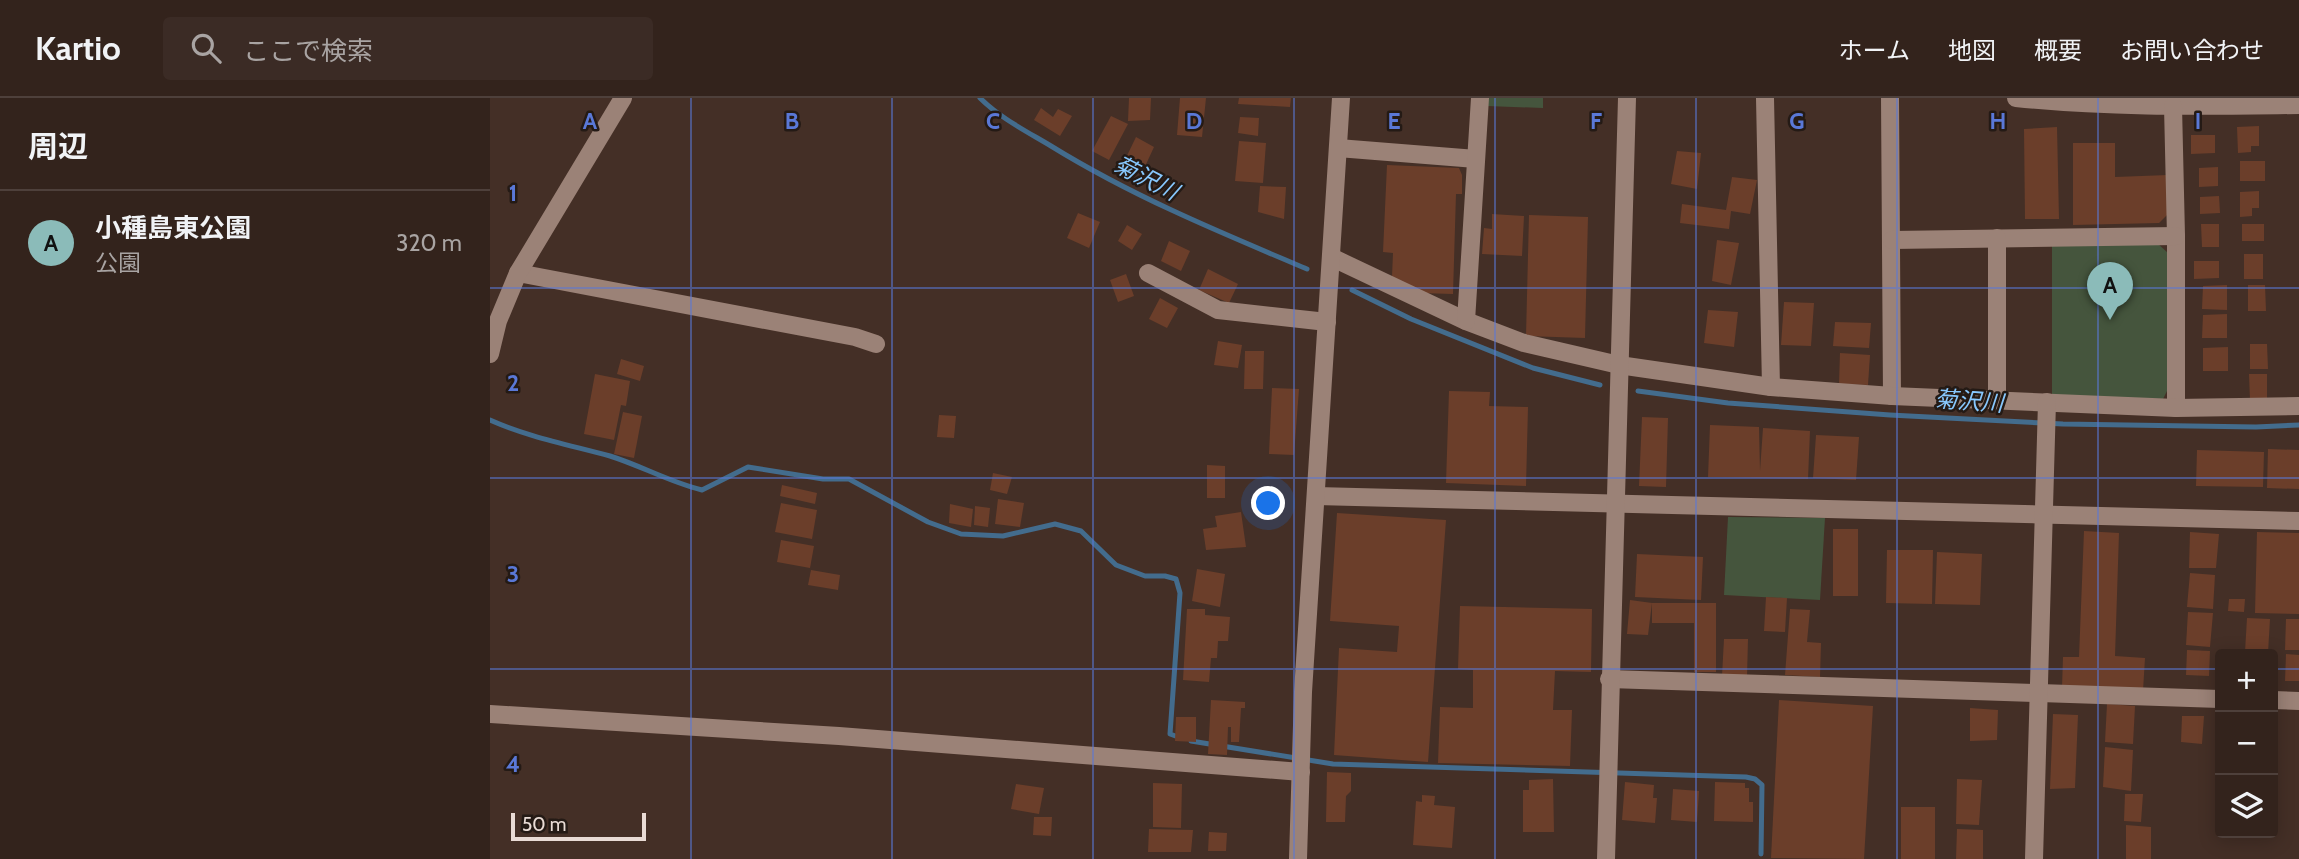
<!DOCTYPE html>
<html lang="ja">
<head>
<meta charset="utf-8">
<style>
  body { margin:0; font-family:Cabin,"Noto Sans JP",sans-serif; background:#3b2b25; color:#f1f3f6 }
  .controls { position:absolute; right:21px; bottom:21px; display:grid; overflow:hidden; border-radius:7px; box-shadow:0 4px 18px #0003 }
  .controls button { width:63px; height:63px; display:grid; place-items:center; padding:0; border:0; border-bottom:2px solid #4e403b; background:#33231c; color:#f1f3f6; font:35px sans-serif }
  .scale { position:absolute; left:21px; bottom:18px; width:135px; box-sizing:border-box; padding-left:7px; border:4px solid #e9dbd5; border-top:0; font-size:19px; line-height:24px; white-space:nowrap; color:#e9dbd5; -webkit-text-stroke:5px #241a15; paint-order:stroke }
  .you { position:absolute; left:779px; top:406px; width:24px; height:24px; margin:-18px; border:5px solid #fff; border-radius:50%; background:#1a73e8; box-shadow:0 0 0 10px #1a73e833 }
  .badge { display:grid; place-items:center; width:46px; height:46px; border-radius:50%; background:#8bbbb9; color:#111; font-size:23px; font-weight:700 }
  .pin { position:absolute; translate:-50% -58px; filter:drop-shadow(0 2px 4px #0008) }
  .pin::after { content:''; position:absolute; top:37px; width:24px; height:21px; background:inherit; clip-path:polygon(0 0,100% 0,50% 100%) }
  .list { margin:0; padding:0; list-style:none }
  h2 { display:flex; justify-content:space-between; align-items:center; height:91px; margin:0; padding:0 28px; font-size:30px }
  h2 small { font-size:23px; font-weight:400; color:#a9a4a3 }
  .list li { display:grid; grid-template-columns:46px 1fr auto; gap:21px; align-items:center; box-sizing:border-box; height:105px; padding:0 28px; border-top:2px solid #4e403b }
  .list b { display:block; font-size:26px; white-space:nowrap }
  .list p { margin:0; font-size:23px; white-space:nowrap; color:#a9a4a3 }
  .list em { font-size:23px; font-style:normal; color:#a9a4a3 }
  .icon { flex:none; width:38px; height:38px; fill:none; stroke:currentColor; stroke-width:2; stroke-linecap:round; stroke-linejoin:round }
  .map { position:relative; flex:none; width:1809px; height:761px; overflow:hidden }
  header { display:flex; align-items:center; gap:42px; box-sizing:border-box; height:98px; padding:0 35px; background:#33231c; border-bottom:2px solid #4e403b }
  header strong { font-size:33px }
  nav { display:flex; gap:38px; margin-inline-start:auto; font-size:24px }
  .search { width:490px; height:63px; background:#3b2b25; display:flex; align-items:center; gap:18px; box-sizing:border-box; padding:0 24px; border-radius:7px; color:#a9a4a3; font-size:26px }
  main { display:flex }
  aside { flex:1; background:#33231c }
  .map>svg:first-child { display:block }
</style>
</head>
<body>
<header>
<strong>Kartio</strong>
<div class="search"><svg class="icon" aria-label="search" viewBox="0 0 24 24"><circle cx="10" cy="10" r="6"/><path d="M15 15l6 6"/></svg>ここで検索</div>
<nav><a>ホーム</a><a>地図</a><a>概要</a><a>お問い合わせ</a></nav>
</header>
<main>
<aside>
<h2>周辺<small></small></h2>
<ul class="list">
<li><span class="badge">A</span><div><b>小種島東公園</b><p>公園</p></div><em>320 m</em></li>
</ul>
</aside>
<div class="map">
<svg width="1809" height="761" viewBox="0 0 1809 761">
  <rect width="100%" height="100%" fill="#442f26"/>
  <g fill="#45553d">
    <path d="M998,0H1053V10L997,8Z"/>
    <path d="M1667,145L1678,155L1679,289L1673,301L1562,298V148Z"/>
    <path d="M1238,419L1335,420L1330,502L1234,497Z"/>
  </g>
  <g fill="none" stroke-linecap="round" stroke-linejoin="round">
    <g stroke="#436c8d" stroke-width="5">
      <path d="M490,0C510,20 536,33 561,48C642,98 729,134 817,171"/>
      <path d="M862,192L921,221L1043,270L1110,287"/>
      <path d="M1148,293L1238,305L1400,317L1573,326L1766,329L1809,327"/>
      <path d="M0,322C38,339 80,347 120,358C152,368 179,384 212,392L258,369L333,381H359L438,424L471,436L513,438L565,426L591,433L626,467L655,478H675L686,481L690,495L680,636L691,640"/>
      <path d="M701,643L843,666L1256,679L1265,681L1272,687L1271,756"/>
    </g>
  </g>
  <g fill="#6b3e2a">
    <path d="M639,0H661L660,22L638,23Z"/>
    <path d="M690,0H716L712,39L687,37Z"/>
    <path d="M749,0H801L800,9L748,6Z"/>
    <path d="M551,10L563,19L568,11L582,18L570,38L544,22Z"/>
    <path d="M621,18L638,26L619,62L602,53Z"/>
    <path d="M750,19L769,20L768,38L748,35Z"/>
    <path d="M1769,28V48H1761V54L1748,55L1747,29Z"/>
    <path d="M1567,29L1569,121H1535L1534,31Z"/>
    <path d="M1701,37H1725V55L1701,56Z"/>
    <path d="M646,39L664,49L652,75L633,66Z"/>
    <path d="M749,43L776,45L773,85L745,83Z"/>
    <path d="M1583,45H1625V79L1678,77L1679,115L1669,125L1583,127Z"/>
    <path d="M1187,53L1211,55L1207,91L1181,86Z"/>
    <rect x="1750" y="63" width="25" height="20"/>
    <path d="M897,67L969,70L972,77V96H966L963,196L930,195L902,179L903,155L893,154Z"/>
    <path d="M1728,69V88L1709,89V70Z"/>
    <path d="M1242,79L1267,82L1260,116L1241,113L1239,131L1190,125L1192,106L1236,112Z"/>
    <path d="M770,88L796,89L794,121L768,114Z"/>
    <path d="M1769,93V110H1762V118L1750,119V94Z"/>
    <path d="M1729,98L1730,115L1710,116V99Z"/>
    <path d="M588,115L610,124L599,150L577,140Z"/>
    <path d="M1002,116L1034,118L1032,158L992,156L994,130L1002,131Z"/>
    <path d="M1039,117L1098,119L1095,240L1036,238Z"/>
    <path d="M1711,126H1729V149H1712Z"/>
    <rect x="1752" y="126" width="22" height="17"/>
    <path d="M637,127L652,136L642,152L628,143Z"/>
    <path d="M1227,142L1249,145L1241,187L1222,183Z"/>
    <path d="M679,143L700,153L691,173L671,163Z"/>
    <rect x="1754" y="156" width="19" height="25"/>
    <path d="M1704,163H1729V180L1704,181Z"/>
    <path d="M718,171L748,186L739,205L709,192Z"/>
    <path d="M636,176L644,198L628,204L620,182Z"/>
    <path d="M1737,187V212L1712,211L1713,188Z"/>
    <path d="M1758,187H1775L1776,213H1758Z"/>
    <path d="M670,200L688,210L677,230L659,221Z"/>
    <path d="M1294,204L1324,205L1321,248L1291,247Z"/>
    <path d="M1218,212L1248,214L1244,249L1214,245Z"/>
    <path d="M1737,216V240H1712L1713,217Z"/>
    <path d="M1345,224L1381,225L1379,250L1343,248Z"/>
    <path d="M728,243L752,247L748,270L724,267Z"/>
    <path d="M1760,246H1777L1778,271H1760Z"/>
    <path d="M1738,249V273H1713V250Z"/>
    <path d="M755,253H774L773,291H754Z"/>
    <path d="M1350,255L1380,257L1378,287L1349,286Z"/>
    <path d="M131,261L154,268L150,283L127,276Z"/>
    <path d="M105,276L140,283L136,308L131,307L124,342L94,336Z"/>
    <path d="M1759,276H1777V302H1760Z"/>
    <path d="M782,290L809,291L804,357L779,356Z"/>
    <path d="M959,293L1000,294L999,308L1038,309L1036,388L956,385Z"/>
    <path d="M133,314L152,318L144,360L124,356Z"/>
    <path d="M449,317L466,318L464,340L447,339Z"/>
    <path d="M1152,319L1178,320L1176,389L1149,388Z"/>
    <path d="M1220,327L1269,329L1270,373L1273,330L1320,333L1318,381L1218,379Z"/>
    <path d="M1326,337L1369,339L1366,382L1323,380Z"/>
    <path d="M1778,351L1809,352V391L1777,390Z"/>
    <path d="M1707,352L1774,354L1773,389L1706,388Z"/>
    <path d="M717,367L735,368V400H717Z"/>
    <path d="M503,375L522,379L517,396L500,392Z"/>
    <path d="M292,387L327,395L325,406L290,398Z"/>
    <path d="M508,401L534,405L530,429L505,426Z"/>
    <path d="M291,405L327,412L322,441L285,434Z"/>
    <path d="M460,406L483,411L481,429L459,425Z"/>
    <path d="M485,408L500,410L498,429L484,427Z"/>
    <path d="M751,414L756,449L716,452L713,431L727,429L725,418Z"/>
    <path d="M847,415L956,422L938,664L844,657L849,550L907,554L909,528L840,523Z"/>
    <rect x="1343" y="431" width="25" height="67"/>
    <path d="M1594,433L1629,435L1625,558L1655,560L1653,593L1572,590L1573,559H1589Z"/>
    <path d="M1700,434L1729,436L1726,470H1699Z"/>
    <path d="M1767,434L1809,435V516L1765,515Z"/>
    <path d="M291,442L324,448L320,470L287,464Z"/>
    <path d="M1397,452H1443L1442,506L1396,505Z"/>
    <path d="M1447,454L1492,456L1490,507L1445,506Z"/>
    <path d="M1147,456L1213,459L1211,502L1145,499Z"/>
    <path d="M707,471L735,476L730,509L702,503Z"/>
    <path d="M321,472L350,477L348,492L318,487Z"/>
    <path d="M1700,475L1725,477L1723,511L1697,509Z"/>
    <path d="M1276,499L1297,500L1295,534L1274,533Z"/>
    <path d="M1739,501H1755L1754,514L1738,513Z"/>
    <path d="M1140,502L1162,505L1158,537L1137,536Z"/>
    <path d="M1162,505H1226V574H1204V525H1162Z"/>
    <path d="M970,508L1102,511L1101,574L1065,573L1063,612H1082L1080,668L948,665L950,609L983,610V572L968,571Z"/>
    <path d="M697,511H715V517L740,519L738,543H728L727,560H721L719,584L693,582Z"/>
    <path d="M1300,511L1320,512L1317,544L1331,545L1330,579L1295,577Z"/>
    <path d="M1698,514L1723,515L1720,549L1696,547Z"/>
    <path d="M1757,520L1780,521L1778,555L1755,554Z"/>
    <path d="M1796,521H1809V552H1795Z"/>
    <path d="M1234,541H1258L1257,579L1232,578Z"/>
    <path d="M1697,552L1720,553L1719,578L1696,577Z"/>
    <path d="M1796,556L1809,557V583H1795Z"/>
    <path d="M721,602L755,604V610H751L749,644H741V629H738L737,657L718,656Z"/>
    <path d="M1289,602L1383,608L1374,761L1281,760Z"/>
    <path d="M1617,606L1645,608L1643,646L1615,644Z"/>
    <path d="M1480,610L1508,612L1507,642L1480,643Z"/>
    <path d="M1563,616L1588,617L1585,690L1560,691Z"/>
    <path d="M1692,618H1714L1712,646L1691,644Z"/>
    <path d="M686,619H706V644L685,643Z"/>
    <path d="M1615,649L1643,652L1641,693L1613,689Z"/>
    <path d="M837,674L861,675V693L856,698L855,724H836Z"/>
    <path d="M1063,681L1064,734H1033V692H1039V682Z"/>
    <path d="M1467,681L1492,682L1489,727L1466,726Z"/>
    <path d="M1135,684L1164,687L1163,700H1167L1165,725L1132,722Z"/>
    <path d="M1225,684L1255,685V690H1259V704H1263V724L1224,723Z"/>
    <path d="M663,685L692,686L691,730L663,729Z"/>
    <path d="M526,686L554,690L549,716L521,711Z"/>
    <path d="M1183,691L1209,693L1207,724L1181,722Z"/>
    <path d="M1635,696H1653L1651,724L1634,723Z"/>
    <path d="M932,697L945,698L944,707L965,709L962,750L923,747L926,703L932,704Z"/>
    <rect x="1411" y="709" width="34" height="52"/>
    <path d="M544,719H562L561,738L543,737Z"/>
    <path d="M1636,727L1661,729V761H1636Z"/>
    <path d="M659,731L703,732L701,754H658Z"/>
    <path d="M1467,731L1493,732V761H1466Z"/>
    <path d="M719,734L737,735L736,753H718Z"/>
  </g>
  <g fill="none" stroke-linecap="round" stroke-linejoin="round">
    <g stroke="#9b8277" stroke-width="18">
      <path d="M1275,0L1281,289"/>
      <path d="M1400,0L1402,298"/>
      <path d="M1526,0C1620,10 1715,8 1809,7"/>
      <path d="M1683,8L1686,138V310"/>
      <path d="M848,50L986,61"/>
      <path d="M1402,142L1686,138"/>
      <path d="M841,159L976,223L1034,245L1129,267L1281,289L1402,298L1686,310L1809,308"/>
      <path d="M28,175L365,239L386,246"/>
      <path d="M658,175L728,212L837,224"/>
      <path d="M976,223L990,0"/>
      <path d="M0,256L8,223L28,175L133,0"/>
      <path d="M1507,302V140"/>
      <path d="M826,398L1809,423"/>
      <path d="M1119,581L1730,601"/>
      <path d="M1783,602L1809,603"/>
      <path d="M0,616L349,638L811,674"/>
      <path d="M808,761L813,594L851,0"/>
      <path d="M1116,761L1137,0"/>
      <path d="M1544,761L1557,304"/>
    </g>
  </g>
  <path fill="none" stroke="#5a78d7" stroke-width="2" stroke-opacity="0.55" d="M201,0V761M402,0V761M603,0V761M804,0V761M1005,0V761M1206,0V761M1407,0V761M1608,0V761M0,190H1809M0,380H1809M0,571H1730M1783,571H1809"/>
  <g text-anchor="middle" stroke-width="5" stroke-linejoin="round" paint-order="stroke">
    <g font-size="23" font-style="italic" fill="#88c8fe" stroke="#241a15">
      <text transform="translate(656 80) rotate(27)" y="8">菊沢川</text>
      <text transform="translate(1479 303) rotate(4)" y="8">菊沢川</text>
    </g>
  </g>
  <g font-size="23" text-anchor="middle" font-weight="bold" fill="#5a78d7" stroke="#241a15" stroke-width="5" stroke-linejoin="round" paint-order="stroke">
    <text x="100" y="31">A</text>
    <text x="302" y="31">B</text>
    <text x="503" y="31">C</text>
    <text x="704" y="31">D</text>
    <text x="904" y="31">E</text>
    <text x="1106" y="31">F</text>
    <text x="1307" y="31">G</text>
    <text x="1508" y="31">H</text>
    <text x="1708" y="31">I</text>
    <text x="23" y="103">1</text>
    <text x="23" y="293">2</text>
    <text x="23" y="484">3</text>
    <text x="23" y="674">4</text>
  </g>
</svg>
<div class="controls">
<button>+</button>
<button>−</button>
<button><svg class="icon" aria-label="layers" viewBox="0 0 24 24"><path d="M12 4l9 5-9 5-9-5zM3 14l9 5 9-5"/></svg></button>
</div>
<div class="scale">50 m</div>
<div class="you"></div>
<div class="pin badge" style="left:1620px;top:222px">A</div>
</div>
</main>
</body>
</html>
